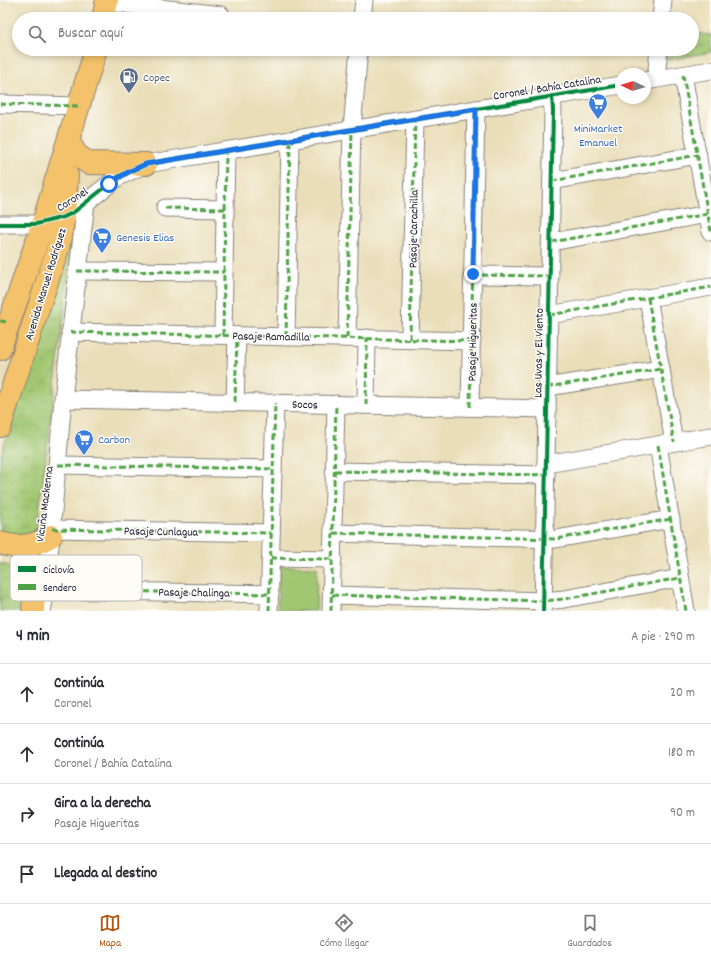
<!DOCTYPE html>
<html lang="es">
<head>
<meta charset="utf-8">
<style>
  body { margin:0; font-family:Dekko,sans-serif; background:#f2f2f3; color:#2b2b33 }
  .compass { position:absolute; left:615px; top:68px; width:36px; height:36px; border-radius:50%; background:#fff; box-shadow:0 2px 6px #0003; rotate:274deg }
  .stop { position:absolute; width:12px; height:12px; margin:-9px; border:3px solid #1a73e8; border-radius:50%; background:#fff }
  .stop.end { background:#1a73e8; border-color:#fff; box-shadow:0 1px 4px #0008 }
  .list { margin:0; padding:0; list-style:none }
  h2 { display:flex; justify-content:space-between; align-items:center; height:52px; margin:0; padding:0 16px; font-size:17px }
  h2 small { font-size:13px; font-weight:400; color:#7c7c81 }
  .list li { display:grid; grid-template-columns:26px 1fr auto; gap:12px; align-items:center; box-sizing:border-box; height:60px; padding:0 16px; border-top:1px solid #e1e1e2 }
  .list b { display:block; font-size:15px; white-space:nowrap }
  .list p { margin:0; font-size:13px; white-space:nowrap; color:#7c7c81 }
  .list em { font-size:13px; font-style:normal; color:#7c7c81 }
  .icon { flex:none; width:22px; height:22px; fill:none; stroke:currentColor; stroke-width:2; stroke-linecap:round; stroke-linejoin:round }
  .map { position:relative; flex:none; width:711px; height:611px; overflow:hidden }
  .search { position:absolute; background:#fff; box-shadow:0 2px 6px #0003; left:12px; right:12px; top:12px; height:44px; display:flex; align-items:center; gap:10px; box-sizing:border-box; padding:0 14px; border-radius:22px; color:#7c7c81; font-size:15px }
  .sheet { height:292px; background:#fff }
  nav { display:flex; justify-content:space-around; align-items:center; box-sizing:border-box; height:56px; border-top:1px solid #e1e1e2; background:#fff; font-size:11px; color:#7c7c81 }
  nav a { display:grid; justify-items:center; gap:2px }
  nav .on { color:#b45309 }
  .map>svg:first-child { display:block }
</style>
</head>
<body>
<div class="map">
<svg width="711" height="611" viewBox="0 0 711 611">
  <defs>
    <pattern id="grass-tufts" width="24" height="20" patternUnits="userSpaceOnUse"><rect width="24" height="20" fill="#a2c772"/><path d="M3 7l-1-3M5 7V3M7 7l1-3M15 17l-1-3M17 17v-4M19 17l1-3" fill="none" stroke="#8bab64"/></pattern>
    <pattern id="park-crowns" width="20" height="18" patternUnits="userSpaceOnUse"><rect width="20" height="18" fill="#a2c772"/><path d="M2 6a3 3 0 1 1 6 0M12 15a3 3 0 1 1 6 0" fill="none" stroke="#8bab64"/></pattern>
  </defs>
  <rect width="100%" height="100%" fill="#fdfcf7"/>
  <filter id="ink" filterUnits="userSpaceOnUse"><feTurbulence type="fractalNoise" baseFrequency=".025" numOctaves="2"/><feDisplacementMap in="SourceGraphic" scale="8" xChannelSelector="R" yChannelSelector="G"/><feConvolveMatrix kernelMatrix="1 2 1 2 8 2 1 2 1" color-interpolation-filters="sRGB"/></filter>
  <filter id="wash" filterUnits="userSpaceOnUse"><feTurbulence type="fractalNoise" baseFrequency=".012" numOctaves="4" result="noise"/><feDisplacementMap in="SourceGraphic" scale="16" xChannelSelector="R" yChannelSelector="G"/><feGaussianBlur stdDeviation="0.9" result="paint"/><feColorMatrix in="noise" values="0 0 0 0 0 0 0 0 0 0 0 0 0 0 0 0 0 1.4 0 .05"/><feComposite in="paint" operator="in"/></filter>
  <g filter="url(#wash)">
    <rect width="100%" height="100%" fill="#eadeb9"/>
    <path fill="url(#grass-tufts)" stroke="#627456" d="M692,33L711,35V52L668,60L669,49H692Z"/>
    <g fill="url(#park-crowns)" stroke="#627456">
      <path d="M75,225L36,536L0,537V458Z"/>
      <path d="M0,563L18,569L28,577L30,611H0Z"/>
    </g>
    <path fill="#a2c772" stroke="#627456" d="M279,566L317,567L316,611H278Z"/>
  </g>
  <g filter="url(#ink)">
    <g fill="none" stroke-linecap="round" stroke-linejoin="round">
      <defs>
        <g id="minor">
          <path d="M107,2L221,15"/>
          <path d="M362,19L364,0"/>
          <path d="M661,19L663,0"/>
          <path d="M683,75L711,232"/>
          <path d="M656,79L659,49"/>
          <path d="M645,81L711,70"/>
          <path d="M0,104L80,106"/>
          <path d="M552,181L698,155"/>
          <path d="M165,208L225,209"/>
          <path d="M0,224H36L64,217L74,212L118,177L146,164L621,85"/>
          <path d="M551,242L708,214"/>
          <path d="M77,271L224,272"/>
          <path d="M473,275L550,276"/>
          <path d="M648,298L674,442"/>
          <path d="M549,315L711,287"/>
          <path d="M70,332L472,341"/>
          <path d="M223,335L226,151"/>
          <path d="M286,337L290,140"/>
          <path d="M347,338L352,129L359,49"/>
          <path d="M410,339L415,119"/>
          <path d="M547,387L661,369"/>
          <path d="M63,399L547,409"/>
          <path d="M235,402L237,336"/>
          <path d="M366,405L367,338"/>
          <path d="M470,407L476,109"/>
          <path d="M658,445L686,611"/>
          <path d="M546,464L711,436"/>
          <path d="M58,465L273,469"/>
          <path d="M335,471L546,475"/>
          <path d="M52,529L271,533"/>
          <path d="M333,533L556,539L671,519"/>
          <path d="M271,558L333,559"/>
          <path d="M46,590L270,594"/>
          <path d="M332,595L543,601L564,599L680,578"/>
          <path d="M42,611L46,590L63,399L86,202"/>
          <path d="M269,611L275,403"/>
          <path d="M331,611L336,404"/>
          <path d="M543,611L553,111L552,96"/>
        </g>
        <g id="major">
          <path d="M103,19L107,0"/>
          <path d="M69,142L76,154L88,163L146,164"/>
          <path d="M0,349L43,223L96,49"/>
          <path d="M0,426L58,248L64,217L67,175"/>
          <path d="M0,543C18,549 35,546 51,536"/>
          <path d="M16,547C41,569 34,581 33,611"/>
        </g>
      </defs>
      <use href="#minor" stroke="#86807a" stroke-width="19"/>
      <use href="#major" stroke="#86807a" stroke-width="24"/>
      <use href="#minor" stroke="#fff" stroke-width="17"/>
      <use href="#major" stroke="#f3c26a" stroke-width="22"/>
      <g stroke="#50a245" stroke-width="3" stroke-dasharray="6 3" stroke-linecap="butt">
        <path d="M683,75L711,232"/>
        <path d="M0,104L80,106"/>
        <path d="M552,181L698,155"/>
        <path d="M165,208L225,209"/>
        <path d="M551,242L708,214"/>
        <path d="M77,271L224,272"/>
        <path d="M473,275L550,276"/>
        <path d="M648,298L674,442"/>
        <path d="M549,315L711,287"/>
        <path d="M0,321L9,322"/>
        <path d="M70,332L472,341"/>
        <path d="M223,335L226,151"/>
        <path d="M286,337L290,140"/>
        <path d="M347,338L352,129"/>
        <path d="M410,339L415,119"/>
        <path d="M547,387L661,369"/>
        <path d="M235,402L237,336"/>
        <path d="M366,405L367,338"/>
        <path d="M470,407L476,109"/>
        <path d="M658,445L686,611"/>
        <path d="M58,465L273,469"/>
        <path d="M335,471L546,475"/>
        <path d="M52,529L271,533"/>
        <path d="M333,533L556,539L671,519"/>
        <path d="M271,558L333,559"/>
        <path d="M46,590L270,594"/>
        <path d="M332,595L543,601L564,599L680,578"/>
        <path d="M269,611L275,403"/>
        <path d="M331,611L336,404"/>
      </g>
      <defs>
        <g id="cycleway">
          <path d="M0,224H36L64,217L74,212L118,177L146,164L621,85"/>
          <path d="M543,611L553,111L552,96"/>
        </g>
      </defs>
      <use href="#cycleway" stroke="#fdfcf7" stroke-width="6"/>
      <use href="#cycleway" stroke="#00873e" stroke-width="4"/>
    </g>
  </g>
  <g fill="none" stroke-linecap="round" stroke-linejoin="round" filter="url(#ink)">
    <path stroke="#1a73e8" stroke-width="5" d="M109,184L130,171L146,164L476,109L473,274"/>
  </g>
  <defs>
    <symbol id="fuel-pin" viewBox="-11 -11 22 30"><path d="M0 17L-7.5 6A9.5 9.5 0 1 1 7.5 6Z" fill="#5c6f8a" stroke="#fdfcf7"/><path d="M-5.5-6h7V0h2V4h1.3V-2.5L3-4.5l.8-.8L6-3V5H2.5V1h-1V6h-7ZM-4.2-4.7v3.2H.2V-4.7Z" fill="#fff"/></symbol>
    <symbol id="supermarket-pin" viewBox="-11 -11 22 30"><path d="M0 17L-7.5 6A9.5 9.5 0 1 1 7.5 6Z" fill="#3f7fe0" stroke="#fdfcf7"/><path d="M-6-5.5h2.5l.6 2H6L4.5 2H-2.5L-4.4-4H-6ZM-1.5 3.2a1.3 1.3 0 1 0 .1 0ZM3 3.2a1.3 1.3 0 1 0 .1 0Z" fill="#fff"/></symbol>
  </defs>
  <g fill-rule="evenodd">
    <use href="#fuel-pin" x="118" y="66" width="22" height="30"/>
    <use href="#supermarket-pin" x="587" y="92" width="22" height="30"/>
    <use href="#supermarket-pin" x="91" y="226" width="22" height="30"/>
    <use href="#supermarket-pin" x="73" y="428" width="22" height="30"/>
  </g>
  <g text-anchor="middle" stroke-width="3" stroke-linejoin="round" paint-order="stroke">
    <g font-size="12" fill="#4e5e75" stroke="#fdfcf7" text-anchor="start">
      <text x="143" y="81">Copec</text>
    </g>
    <g font-size="12" fill="#22223b" stroke="#fdfcf7">
      <text transform="translate(547 87) rotate(-9)" y="4">Coronel / Bahía Catalina</text>
      <text transform="translate(72 199) rotate(-33)" y="4">Coronel</text>
      <text transform="translate(413 229) rotate(-89)" y="4">Pasaje Carachilla</text>
      <text transform="translate(45 284) rotate(-73)" y="4">Avenida Manuel Rodríguez</text>
      <text transform="translate(271 336) rotate(1)" y="4">Pasaje Ramadilla</text>
      <text transform="translate(472 342) rotate(-89)" y="4">Pasaje Higueritas</text>
      <text transform="translate(538 353) rotate(-89)" y="4">Las Uvas y El Viento</text>
      <text transform="translate(305 404) rotate(1)" y="4">Socos</text>
      <text transform="translate(44 504) rotate(-83)" y="4">Vicuña Mackenna</text>
      <text transform="translate(161 531) rotate(1)" y="4">Pasaje Cunlagua</text>
      <text transform="translate(194 592) rotate(1)" y="4">Pasaje Chalinga</text>
    </g>
    <g font-size="12" fill="#366cbe" stroke="#fdfcf7" text-anchor="start">
      <text x="598" y="132" text-anchor="middle">MiniMarket<tspan x="598" dy="14">Emanuel</tspan></text>
      <text x="116" y="241">Genesis Elias</text>
      <text x="98" y="443">Carbon</text>
    </g>
  </g>
  <rect x="10" y="555" width="132" height="46" rx="6" fill="#fdfcf7" stroke="#bbbbbf" stroke-width="1"/>
  <rect x="18" y="566" width="18" height="6" fill="#00873e"/>
  <rect x="18" y="584" width="18" height="6" fill="#50a245"/>
  <g font-size="11" fill="#22223b">
    <text x="43" y="573">Ciclovía</text>
    <text x="43" y="591">Sendero</text>
  </g>
</svg>
<svg class="compass" viewBox="-18 -18 36 36"><path d="M0-13l5 13h-10z" fill="#e53935"/><path d="M0 13l5-13h-10z" fill="#7c7c81"/></svg>
<div class="stop" style="left:109px;top:184px"></div>
<div class="stop end" style="left:473px;top:274px"></div>
<div class="search"><svg class="icon" aria-label="search" viewBox="0 0 24 24"><circle cx="10" cy="10" r="6"/><path d="M15 15l6 6"/></svg>Buscar aquí</div>
</div>
<section class="sheet">
<h2>4 min<small>A pie · 290 m</small></h2>
<ul class="list">
<li><svg class="icon" aria-label="ahead" viewBox="0 0 24 24"><path d="M12 20V5M6 11l6-6 6 6"/></svg><div><b>Continúa</b><p>Coronel</p></div><em>20 m</em></li>
<li><svg class="icon" aria-label="ahead" viewBox="0 0 24 24"><path d="M12 20V5M6 11l6-6 6 6"/></svg><div><b>Continúa</b><p>Coronel / Bahía Catalina</p></div><em>180 m</em></li>
<li><svg class="icon" aria-label="right" viewBox="0 0 24 24"><path d="M7 20v-9h11M14 6l5 5-5 5"/></svg><div><b>Gira a la derecha</b><p>Pasaje Higueritas</p></div><em>90 m</em></li>
<li><svg class="icon" aria-label="arrive" viewBox="0 0 24 24"><path d="M6 21V4h12l-3 4 3 4H6"/></svg><div><b>Llegada al destino</b></div></li>
</ul>
</section>
<nav>
<a class="on"><svg class="icon" aria-label="map" viewBox="0 0 24 24"><path d="M3 6l6-2 6 2 6-2v14l-6 2-6-2-6 2zM9 4v14M15 6v14"/></svg>Mapa</a>
<a><svg class="icon" aria-label="directions" viewBox="0 0 24 24"><path d="M12 3l9 9-9 9-9-9zM9 14v-3h6M13 9l2 2-2 2"/></svg>Cómo llegar</a>
<a><svg class="icon" aria-label="saved" viewBox="0 0 24 24"><path d="M7 4h10v16l-5-4-5 4z"/></svg>Guardados</a>
</nav>
</body>
</html>
